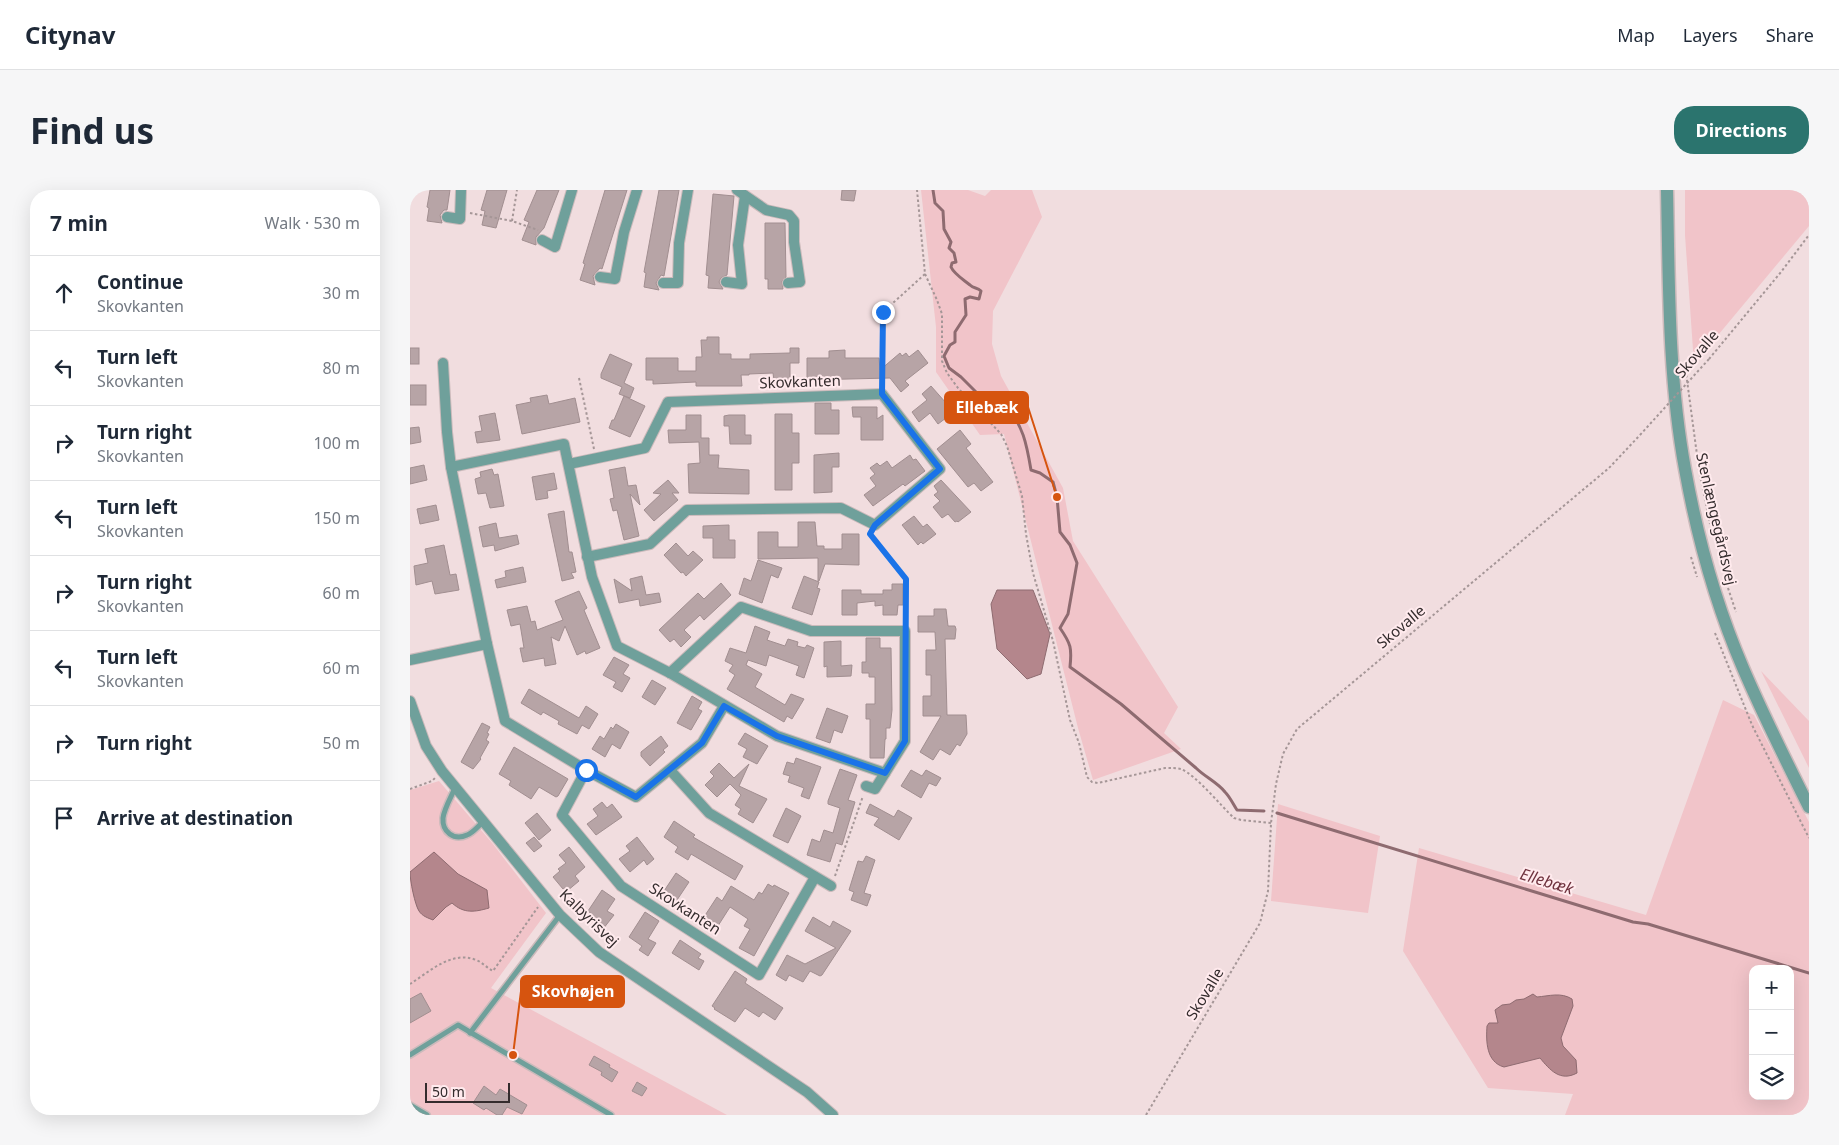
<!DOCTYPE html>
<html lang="en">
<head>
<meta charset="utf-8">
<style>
  body { margin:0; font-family:"Noto Sans",sans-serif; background:#f6f6f7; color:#1f2937 }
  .controls { position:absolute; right:15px; bottom:15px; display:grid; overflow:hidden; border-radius:10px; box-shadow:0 5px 20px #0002 }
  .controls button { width:45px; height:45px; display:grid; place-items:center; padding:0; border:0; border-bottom:1px solid #e0e1e3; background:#fff; color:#1f2937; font:25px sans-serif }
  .scale { position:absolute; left:15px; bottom:12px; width:85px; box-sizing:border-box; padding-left:5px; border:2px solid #342c2d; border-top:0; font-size:14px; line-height:18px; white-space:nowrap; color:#342c2d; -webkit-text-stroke:4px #ffeaed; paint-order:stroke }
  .stop { position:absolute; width:15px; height:15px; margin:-11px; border:4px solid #1a73e8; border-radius:50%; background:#fff }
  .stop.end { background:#1a73e8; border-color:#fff; box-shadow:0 1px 5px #0008 }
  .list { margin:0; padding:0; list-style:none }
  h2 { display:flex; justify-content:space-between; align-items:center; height:65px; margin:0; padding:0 20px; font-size:21px }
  h2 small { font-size:16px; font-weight:400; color:#747a83 }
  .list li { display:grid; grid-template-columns:32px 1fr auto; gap:15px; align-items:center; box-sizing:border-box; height:75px; padding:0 20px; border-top:1px solid #e0e1e3 }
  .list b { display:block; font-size:19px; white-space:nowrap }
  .list p { margin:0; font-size:16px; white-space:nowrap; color:#747a83 }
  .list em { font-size:16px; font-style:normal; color:#747a83 }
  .icon { flex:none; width:28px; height:28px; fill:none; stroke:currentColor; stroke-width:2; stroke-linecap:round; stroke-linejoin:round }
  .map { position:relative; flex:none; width:1399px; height:925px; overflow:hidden; border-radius:20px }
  header { display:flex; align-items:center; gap:30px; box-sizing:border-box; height:70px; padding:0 25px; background:#fff; border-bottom:1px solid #e0e1e3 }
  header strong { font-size:24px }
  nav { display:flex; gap:28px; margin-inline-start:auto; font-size:18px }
  .intro { display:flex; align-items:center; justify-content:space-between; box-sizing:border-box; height:120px; padding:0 30px }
  h1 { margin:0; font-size:35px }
  .button { padding:12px 22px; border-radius:20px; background:#2b746e; color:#fff; font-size:18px; font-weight:700 }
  main { display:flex; gap:30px; padding:0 30px }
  aside { flex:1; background:#fff; border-radius:20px; box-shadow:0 5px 20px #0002 }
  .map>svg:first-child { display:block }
</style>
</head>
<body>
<header>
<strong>Citynav</strong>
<nav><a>Map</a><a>Layers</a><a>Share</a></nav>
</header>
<div class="intro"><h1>Find us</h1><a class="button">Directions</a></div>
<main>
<aside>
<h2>7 min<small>Walk · 530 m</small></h2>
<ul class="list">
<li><svg class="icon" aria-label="ahead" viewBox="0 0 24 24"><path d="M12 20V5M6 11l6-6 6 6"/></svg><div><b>Continue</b><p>Skovkanten</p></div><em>30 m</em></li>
<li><svg class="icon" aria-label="left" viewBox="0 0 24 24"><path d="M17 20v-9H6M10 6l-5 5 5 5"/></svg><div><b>Turn left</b><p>Skovkanten</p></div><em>80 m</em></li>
<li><svg class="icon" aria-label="right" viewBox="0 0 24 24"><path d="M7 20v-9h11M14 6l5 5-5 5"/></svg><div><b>Turn right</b><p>Skovkanten</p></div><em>100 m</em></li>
<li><svg class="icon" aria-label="left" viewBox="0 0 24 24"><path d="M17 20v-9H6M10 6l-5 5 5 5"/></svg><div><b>Turn left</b><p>Skovkanten</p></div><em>150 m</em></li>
<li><svg class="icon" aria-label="right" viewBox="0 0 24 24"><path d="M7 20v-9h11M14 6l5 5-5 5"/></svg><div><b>Turn right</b><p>Skovkanten</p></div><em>60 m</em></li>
<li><svg class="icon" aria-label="left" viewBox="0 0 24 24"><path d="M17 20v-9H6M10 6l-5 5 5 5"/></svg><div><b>Turn left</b><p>Skovkanten</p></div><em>60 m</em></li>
<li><svg class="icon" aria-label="right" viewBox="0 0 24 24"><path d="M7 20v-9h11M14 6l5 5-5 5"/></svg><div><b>Turn right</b></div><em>50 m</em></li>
<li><svg class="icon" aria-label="arrive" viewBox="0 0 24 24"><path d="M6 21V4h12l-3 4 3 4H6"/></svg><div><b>Arrive at destination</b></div></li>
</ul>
</aside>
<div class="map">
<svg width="1399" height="925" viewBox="0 0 1399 925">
  <rect width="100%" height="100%" fill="#f1dddf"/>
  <g fill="#f1c4c9" fill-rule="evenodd">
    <path d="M511,0H558L575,6L581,0H622L632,27L583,121L582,154L591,186L653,298L663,351L768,517L754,543L771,559L683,590L668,538L594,244L570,245L526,182V137Z"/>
    <path d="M1275,0H1399V36L1284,174L1275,45Z"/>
    <path d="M1351,481L1399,531V578Z"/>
    <path d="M1313,510L1344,525L1399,632V925H1155L1163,904L1078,898L993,761L1009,658L1236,725ZM1343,779H1380V906H1343Z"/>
    <path d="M29,591L83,654L136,723L81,798L317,925H0V600Z"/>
    <path d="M868,614L970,646L958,723L861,711Z"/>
  </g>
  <g fill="#b4868c" stroke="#8e6b70">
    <path d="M587,400H623L640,444L631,484L617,489L587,459L581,414Z"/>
    <path d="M24,662L48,684L77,700L79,718C65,722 54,724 42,713L36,717L23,730C18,728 12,726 9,721C5,715 0,691 0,682Z"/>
    <path d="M1123,804L1127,807C1139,806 1151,802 1162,809L1163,816L1151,848L1153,856L1166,870L1167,883C1150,892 1140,880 1130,868L1094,877C1076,872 1076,851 1077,836L1079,833H1088L1085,820L1092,815L1100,814L1106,810L1114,809Z"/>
  </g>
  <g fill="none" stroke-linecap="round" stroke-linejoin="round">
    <g stroke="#8e6b70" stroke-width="3">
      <path d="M523,0L525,13L533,21L534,39L541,52L539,58L544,63L546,72L542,73L541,77C544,84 554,90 560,95C564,99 567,97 571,101L569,109L560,107L555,109L556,125L545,142V152L540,155L534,166L539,178L551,187L576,212L589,218L595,216C613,233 617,256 621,280L630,283L643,292L647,307L650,342L660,355L667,373L658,424L650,438C661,454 662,458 660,477L711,514L786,578C795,587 807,592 815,602C820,607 823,614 827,620L854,621"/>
      <path d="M867,623L1223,732L1238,734L1399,783"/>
    </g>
  </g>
  <g fill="#b7a4a6" stroke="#a18e90">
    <path d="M20,0H40L37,20H34L30,25L32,33L17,31L19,18L17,17Z"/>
    <path d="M77,0H97L86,38L72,35L75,21L71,20Z"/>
    <path d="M127,0H149L134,38L126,47V55L112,50L119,32L114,30Z"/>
    <path d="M195,0H217L192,79L190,78L183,86L185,95L170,90L175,74L173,73Z"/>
    <path d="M249,0H269L254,86L251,85L246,93L249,100L234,97L236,83L234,82Z"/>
    <path d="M432,0H446L444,11L431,10Z"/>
    <path d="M303,4L324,6L317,85L311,88L309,92L313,99L298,98L299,86L296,85Z"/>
    <path d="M355,33H375L376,87L372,91L373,99H358V89H355Z"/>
    <path d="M297,147H309V164H321V169H340V164L380,163V158H389V173H380V190H364L363,183L339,184V185H331L332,196H286V192L243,194V190H236V168H268V181H286V167H292L291,150H297Z"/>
    <rect x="0" y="158" width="9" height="16"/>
    <path d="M435,160V168H469L470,180L490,163L492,166L496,163L499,167L508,160L518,173L495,191L499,195L491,202L480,188L397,190V168H419V161Z"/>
    <path d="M200,164L222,174L214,193L224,198L220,208L209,204L212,197L191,188V184Z"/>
    <rect x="0" y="195" width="16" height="20"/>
    <path d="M521,196L544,222L528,234L520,223L509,232L502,222L517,210L512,204Z"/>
    <path d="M137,205L139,214L165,208L170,232L112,244L106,215L121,212L120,208Z"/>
    <path d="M214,206L235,216L220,247L199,238L202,230H204Z"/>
    <path d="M405,213H421V220H429V244H405Z"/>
    <path d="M442,217H467V229L473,225V250H451V227H443Z"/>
    <path d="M85,223L90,250L67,253L65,242L72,241L69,226Z"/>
    <path d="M365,224H382V243H389V273H382V300H365Z"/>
    <path d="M276,225H291V248H299V265H309L308,278L339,280V304L279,303L278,274L290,273L289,252L259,253L258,240H276Z"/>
    <path d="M319,225H335V245H341V254H320L319,236H314V226Z"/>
    <path d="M9,237L11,252L0,254V238Z"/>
    <path d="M550,240L561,254L556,258L583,292L571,301L564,293L558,297L527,259Z"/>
    <path d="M429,263V277H422V302L404,303V265Z"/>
    <path d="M500,265L503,270L506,269L515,281L495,296L493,294L463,316L454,305L466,296L460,288L465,284L460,278L467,273L470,276L477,271L482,278Z"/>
    <path d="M14,275L17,290L0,294V278Z"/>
    <path d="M215,277L218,296L226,295L230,315L220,304L229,346L214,350L207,320L203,321L200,309L204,308L199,280Z"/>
    <path d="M82,279L84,285L88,284L94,316L80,318L76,303L68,304L65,289L71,287L70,282Z"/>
    <path d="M144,283L147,299L137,301L138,308L126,310L122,287Z"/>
    <path d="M258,290L269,303H262L268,310L244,331L234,320L251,304L243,303Z"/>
    <path d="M531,290L561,322L548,332L547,331L545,332L538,324L532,328L523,317L530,311L524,305L528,302L524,296Z"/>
    <path d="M26,315L29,330L10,334L7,319Z"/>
    <path d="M154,321L159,362H162L166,382L161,383L164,388L152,391L138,324Z"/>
    <path d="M504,326L513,337L517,334L526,344L513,354L511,352L508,355L492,335Z"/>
    <path d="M388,332H405L407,356H414V359H432V344H449V375L415,374L409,391H408V368L348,369V342H368V357H388Z"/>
    <path d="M86,333L89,348L107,345L109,354L85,361L84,355L73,357L69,337Z"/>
    <path d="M319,335V350H325V368H303V348H293V336Z"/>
    <path d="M266,353L278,366L283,361L293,370L276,386L273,382L271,383L254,365Z"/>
    <path d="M34,355L40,385L46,384L49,400L25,404L22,391L6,395L4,376L18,373L15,359Z"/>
    <path d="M348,370L372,378L368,388L361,385L352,413L329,404L334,388L341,391Z"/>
    <path d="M113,377L116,392L87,398L85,390L96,387L95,381Z"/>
    <path d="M232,386L236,405L249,403L251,412L230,416L229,409L209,413L204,389L222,401L220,389Z"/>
    <path d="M394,386L409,392L407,398L410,399L402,425L382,418Z"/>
    <path d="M311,393L321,405L294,430L290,425L274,440L281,447L271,457L264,449L260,452L249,440L288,403L294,409Z"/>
    <path d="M482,394H493V415H488L487,425H473V415L465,416V411L447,413V425H432V400H451V404H473V400H482Z"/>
    <path d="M169,401L177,418L174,420L190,458L176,464L175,461L167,465L155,436L149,451L141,447L146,474L135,476L134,468L113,472L110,458H114L110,434L101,436L97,420L117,416L121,432L125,431L127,440L153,430L145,411Z"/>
    <path d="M524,419H536L538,436H545L546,439L545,449H535L537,525H556L557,544L550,556L547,554L540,565L530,559L523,570L510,562L531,526H513V506H521V485H516V460H526L525,442H508V426H524Z"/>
    <path d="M345,436L360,442L357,450L375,456L378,449L388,452L387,456L395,458L397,455L404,458L394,488L386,485L389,476L359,465L356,476L338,470L336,475L352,484L345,497L375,515L381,504L394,509L382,529L377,526L374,532L317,499L325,485L319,481L323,475L315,471L320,458L336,463Z"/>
    <path d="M456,448H470V458H481L482,520L480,538H476V549H475L474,568H460V529H456V514H465V487H459V483H452V472H456Z"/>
    <path d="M431,451V476L442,475L441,486L417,487V476L414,477V452Z"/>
    <path d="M204,467L219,475L213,484L220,488L212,502L203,497L206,492L193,485Z"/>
    <path d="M242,490L256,498L245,515L232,507Z"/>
    <path d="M119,499L169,528L176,516L188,524L179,539L172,535L167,544L148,534L149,531L133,522L131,525L111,513Z"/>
    <path d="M282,506L292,512L288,519L292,521L281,540L267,533Z"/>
    <path d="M417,518L438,526L432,543L424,540L420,553L406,548Z"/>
    <path d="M72,533L80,537L77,543L79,544L76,550L79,552L70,568L71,569L63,579L51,572Z"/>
    <path d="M206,534L219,542L210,559L202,554L195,567L182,559L190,546L194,549L201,537L203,539Z"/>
    <path d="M335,543L358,556L347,574L333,567L337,559L328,554Z"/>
    <path d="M251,546L258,556L253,560L255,562L240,576L231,566V562Z"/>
    <path d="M104,557L158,589L148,606L146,607L129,597L121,609L99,595L101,591L89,584Z"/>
    <path d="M386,568L411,577L399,609L391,606L394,598L378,592L380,586L373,584L377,572L384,574Z"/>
    <path d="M309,573L324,588L339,574L329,596L357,609L343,633L328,624L331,619L325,615L331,605L320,594L307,607L295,595L304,586L300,582Z"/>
    <path d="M430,579L447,585L438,610L445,612L432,655L426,653L420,672L397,665L402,649L410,652L414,640L423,643L430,618L418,614V611Z"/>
    <path d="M501,580L512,586L516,580L531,588L526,596L519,593L511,608L491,596Z"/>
    <path d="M192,612L197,618L202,614L212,627L186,645L177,634L188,626L183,619Z"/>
    <path d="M460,614L484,627L488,620L502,628L489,650L464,635L469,628L456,623Z"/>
    <path d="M376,618L391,626L378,653L363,646Z"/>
    <path d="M127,623L141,640L129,650L115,633Z"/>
    <path d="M264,631L285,645L283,647L333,676L325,690L281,664L278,670L265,662L268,657L254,647Z"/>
    <path d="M124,647L132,656L124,662L116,653Z"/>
    <path d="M227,647L244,669L237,675L234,670L220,682L209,669L220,661L216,656Z"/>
    <path d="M159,657L175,677L165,686L169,691L157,701L155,698L153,699L143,687L150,681L148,679L156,673L149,665Z"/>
    <path d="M456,666L465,670L454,703L461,705L457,716L441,710L444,702L439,700L448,671L453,672Z"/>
    <path d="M266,683L279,692L265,713L252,704Z"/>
    <path d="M358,694L363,697L364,695L379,703L344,766L329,758L340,739L334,736L338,729L320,717L306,739L292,730L307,707L312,711L321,696L344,710L349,702L352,704Z"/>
    <path d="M192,700L205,709L197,721L204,725L193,739L180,729L183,725L178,721Z"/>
    <path d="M235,722L249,731L238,749L246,753L238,766L229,760L232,756L219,747Z"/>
    <path d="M403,727L420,737L423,731L441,741L412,785L410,786L400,781L393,792L379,785L376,791L366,785L377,765L395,774L426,758L395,741Z"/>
    <path d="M270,750L291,764L288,768L294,771L289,780L262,763Z"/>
    <path d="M325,781L337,789L335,793L373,818L365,830L353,822L349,827L335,818L325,832L304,819L305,818L302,816Z"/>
    <path d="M11,803L21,821L0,833V809Z"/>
    <path d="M184,866L200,875L199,877L208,882L202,892L191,885L192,882L179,875Z"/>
    <path d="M227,892L237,898L232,906L222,901Z"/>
    <path d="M74,896L86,905L90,899L117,915L112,924L97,917L92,925H87L76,918L74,920L63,913Z"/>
  </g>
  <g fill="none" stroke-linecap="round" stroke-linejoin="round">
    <defs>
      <g id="service">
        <path d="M45,598C41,607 34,619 33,628C32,642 44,651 57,645C63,643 68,636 73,632"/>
        <path d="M60,843L150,725"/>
        <path d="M0,865L48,835L201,925"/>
        <path d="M0,915L17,925"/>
      </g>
      <g id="minor">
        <path d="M327,0L356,20L379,25L384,31V52L390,92L378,93"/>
        <path d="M37,27L50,29L51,0"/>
        <path d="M132,50L145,57L162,0"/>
        <path d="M190,87L205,89L214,42L227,0"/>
        <path d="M316,92L332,94L328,55L335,6"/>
        <path d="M253,93H268L269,53L278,0"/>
        <path d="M33,173L37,242L41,277L77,454L95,531L176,580L226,607L292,553L314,516"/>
        <path d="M159,274L235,258L258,212L472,204L530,279L465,335L431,318L277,320L240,354L177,367"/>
        <path d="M41,277L154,254L182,387L207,456L260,483L367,546L475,583"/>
        <path d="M0,470L77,454"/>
        <path d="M260,483L331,417L401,441H495V551L465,599L456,596"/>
        <path d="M0,511L16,556L32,581L150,725L189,762L397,902L423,925"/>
        <path d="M176,580L152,625L211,696L349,785L405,687"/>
        <path d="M260,580L299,623L421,696"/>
      </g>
      <path id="tertiary" d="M1257,0C1259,93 1258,187 1275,279C1287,346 1306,415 1333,478C1353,525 1376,571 1399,617"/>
    </defs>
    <use href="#service" stroke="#cbbabb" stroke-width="8"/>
    <use href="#minor" stroke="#cbbabb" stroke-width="12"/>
    <use href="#tertiary" stroke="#cbbabb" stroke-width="15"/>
    <g stroke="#a59697" stroke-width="2" stroke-dasharray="2.5 2.5" stroke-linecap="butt">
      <path d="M60,23L102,31L128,40"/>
      <path d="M102,31L107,0"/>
      <path d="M515,84L527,110L532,124V171L537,183L548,198L591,244L597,256L612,306L616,344L623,383L643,451L660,530L669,553L677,587L682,592L688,593L755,578C761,578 766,578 771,579C786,585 811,616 824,628L831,630L861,633"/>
      <path d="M1299,169L1371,82L1399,45"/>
      <path d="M1275,175L1289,280L1300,334"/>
      <path d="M169,188L184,259"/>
      <path d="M472,193L473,122L515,84L507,0"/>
      <path d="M461,345L496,389L497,431"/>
      <path d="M1281,367L1287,387"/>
      <path d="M1318,398L1326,422"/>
      <path d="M1305,443L1342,535L1399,648"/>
      <path d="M0,599L22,591L25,588"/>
      <path d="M425,686L453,606"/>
      <path d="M0,794C19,782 42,760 66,770C72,772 77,778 83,781L128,717"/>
      <path d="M736,925L850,733L858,701L861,633L866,594L873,564L887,539L1199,278L1230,245"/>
    </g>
    <use href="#service" stroke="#6fa09b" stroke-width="5"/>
    <use href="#minor" stroke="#6fa09b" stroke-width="10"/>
    <use href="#tertiary" stroke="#6fa09b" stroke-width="12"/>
    <path stroke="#a59697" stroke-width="2" stroke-dasharray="2.5 2.5" stroke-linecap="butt" d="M1230,245L1299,169"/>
  </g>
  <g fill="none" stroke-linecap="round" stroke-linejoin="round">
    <path stroke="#1a73e8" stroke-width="6" d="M176,580L226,607L292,553L314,516L367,546L475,583L495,551L496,389L460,344L465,335L530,279L472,204L473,122"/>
  </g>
  <g text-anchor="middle" stroke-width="4" stroke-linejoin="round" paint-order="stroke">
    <g font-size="15" fill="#342c2d" stroke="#ffeaed">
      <text transform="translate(1287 164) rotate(-49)" y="5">Skovalle</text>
      <text transform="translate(390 192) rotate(-2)" y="5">Skovkanten</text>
      <text transform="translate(1306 329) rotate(77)" y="5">Stenlængegårdsvej</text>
      <text transform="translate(991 437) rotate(-40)" y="5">Skovalle</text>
      <text transform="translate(275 719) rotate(33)" y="5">Skovkanten</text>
      <text transform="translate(179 728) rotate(44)" y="5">Kalbyrisvej</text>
      <text transform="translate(795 804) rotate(-59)" y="5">Skovalle</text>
    </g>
    <g font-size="16" font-style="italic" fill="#6f323e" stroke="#ffeaed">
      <text transform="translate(1137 691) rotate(17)" y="6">Ellebæk</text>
    </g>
  </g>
  <path fill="none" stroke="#d6540f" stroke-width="2" d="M647 307L618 217M103 865L111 801"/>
  <g fill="#d6540f" stroke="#ffeaed" stroke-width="2">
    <circle cx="647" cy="307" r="5"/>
    <circle cx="103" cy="865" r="5"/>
  </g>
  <g fill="#d6540f" stroke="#d6540f" stroke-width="2">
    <rect x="535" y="202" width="83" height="31" rx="5"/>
    <rect x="111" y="786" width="103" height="31" rx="5"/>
  </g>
  <g font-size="16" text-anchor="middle" font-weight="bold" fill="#fff">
    <text x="577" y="223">Ellebæk</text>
    <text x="163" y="807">Skovhøjen</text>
  </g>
</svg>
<div class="controls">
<button>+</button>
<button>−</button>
<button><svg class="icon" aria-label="layers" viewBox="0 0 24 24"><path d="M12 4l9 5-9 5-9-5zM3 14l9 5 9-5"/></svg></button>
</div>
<div class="scale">50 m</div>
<div class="stop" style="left:176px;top:580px"></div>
<div class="stop end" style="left:473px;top:122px"></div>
</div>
</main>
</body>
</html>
